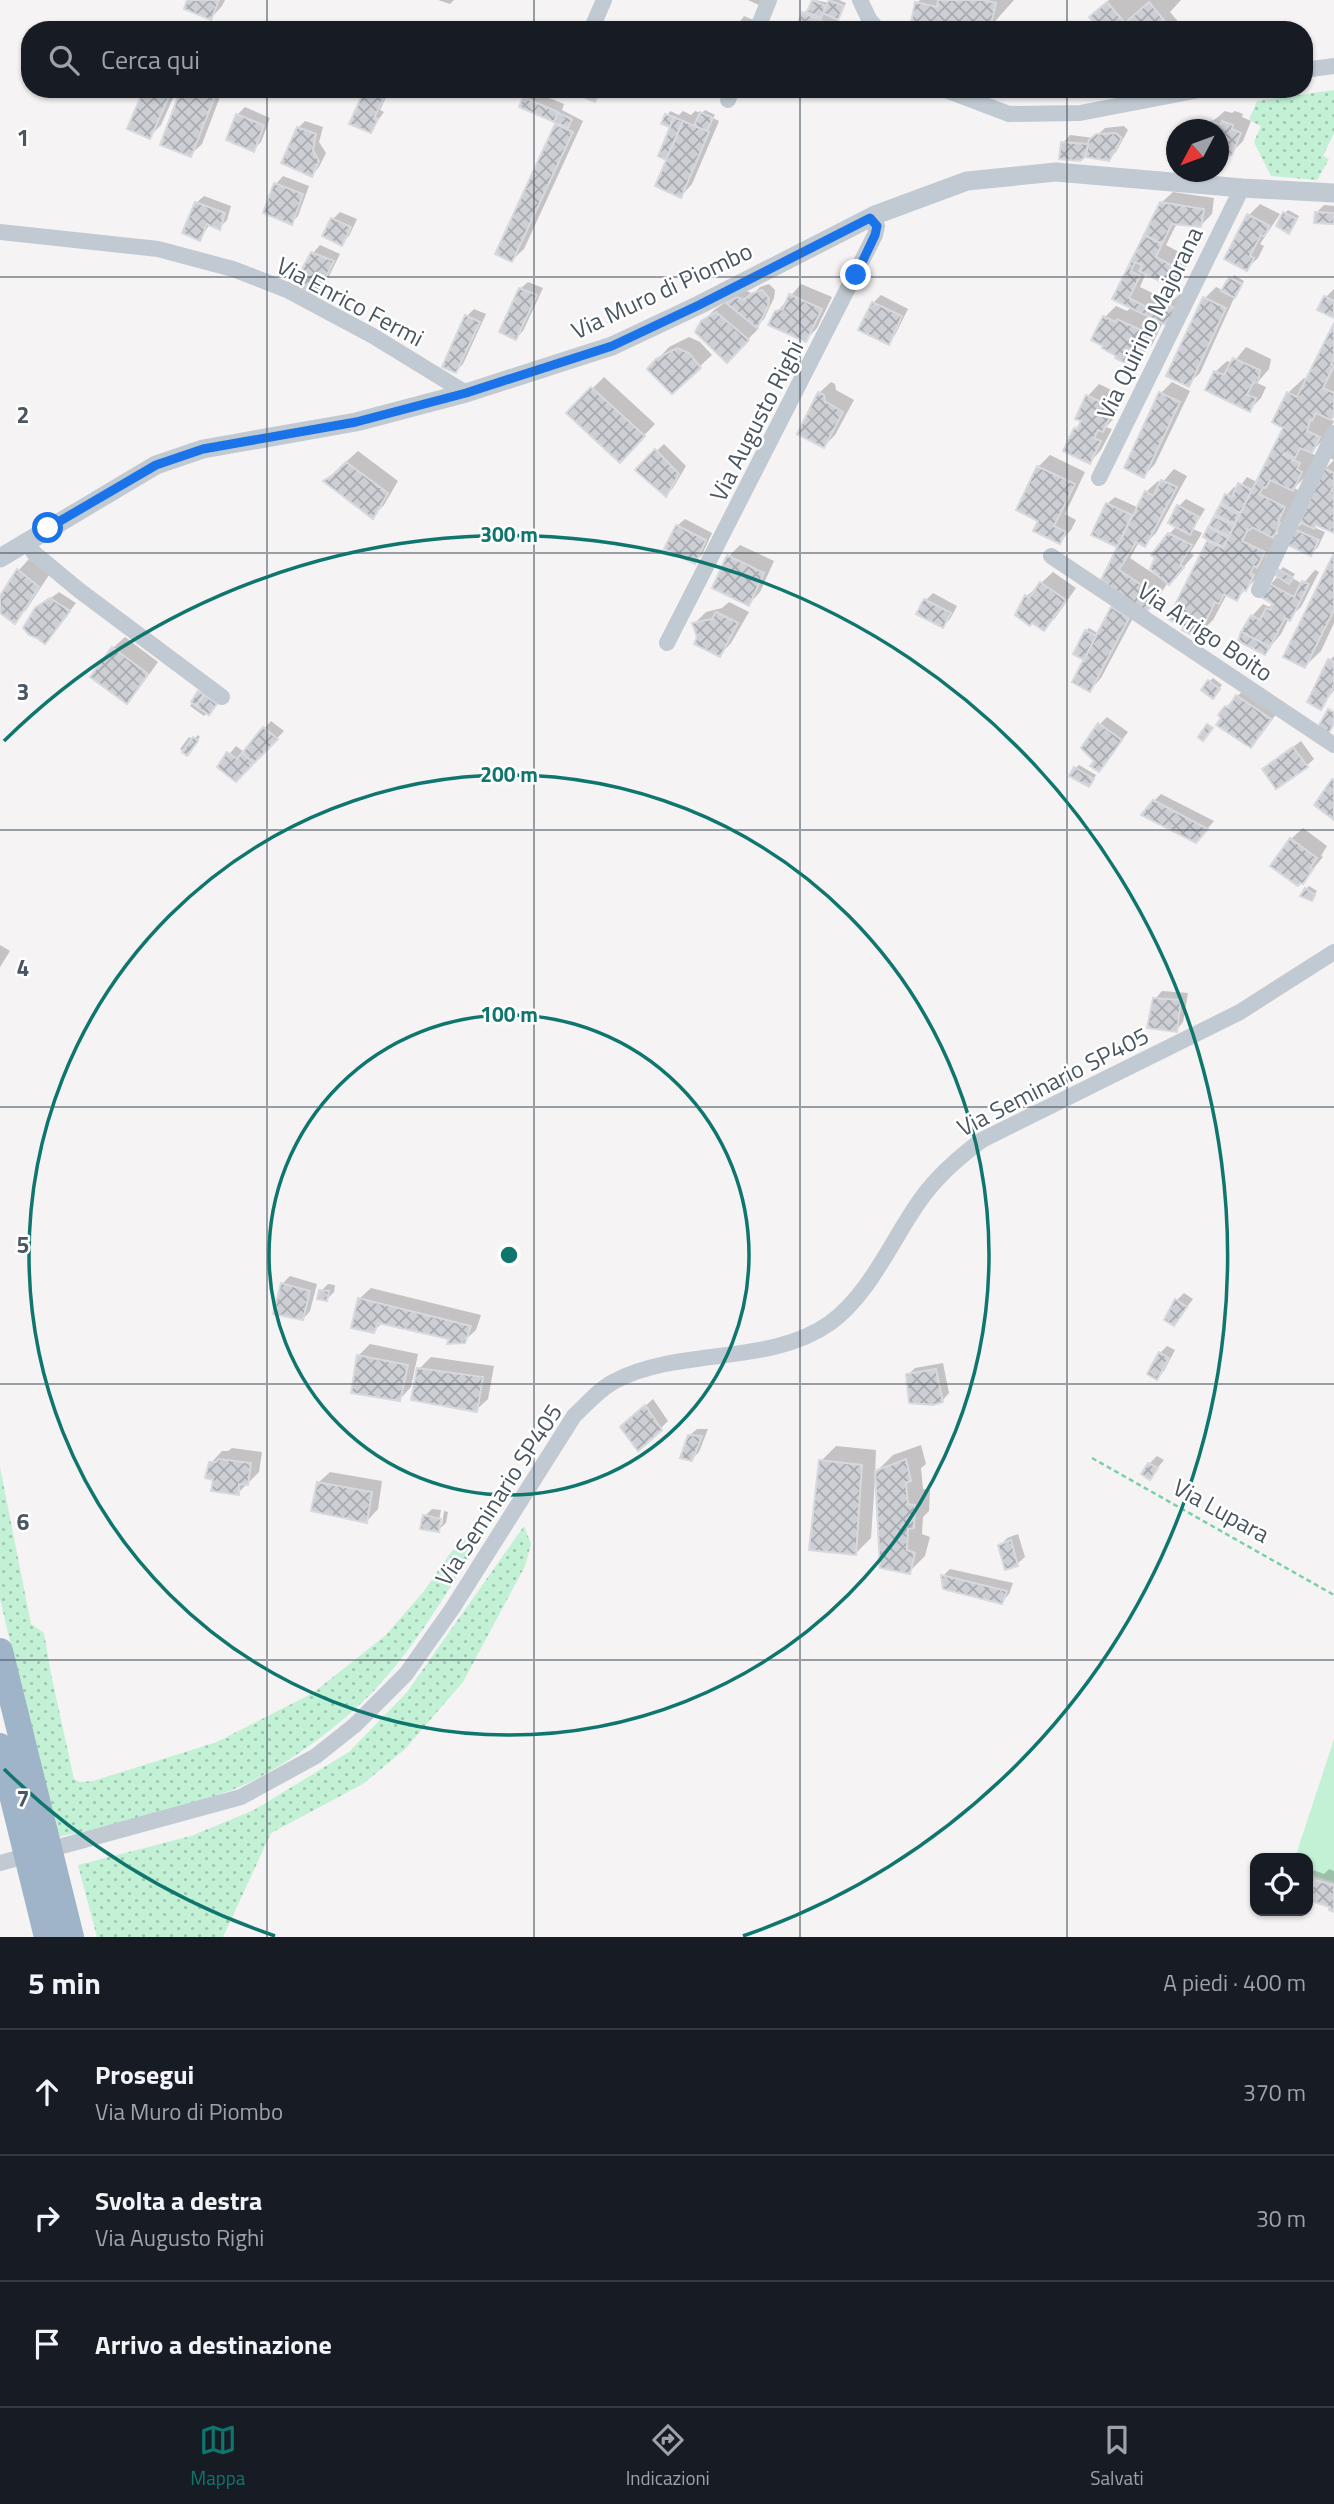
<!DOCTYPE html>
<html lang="it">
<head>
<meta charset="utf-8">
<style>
  body { margin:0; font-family:"Titillium Web",sans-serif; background:#20242c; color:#f1f3f6 }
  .controls { position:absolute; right:21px; bottom:21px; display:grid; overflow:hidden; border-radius:14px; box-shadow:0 2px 5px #0004 }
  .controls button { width:63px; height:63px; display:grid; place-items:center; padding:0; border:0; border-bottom:2px solid #363941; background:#171b24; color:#f1f3f6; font:35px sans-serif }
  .compass { position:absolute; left:1166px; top:119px; width:63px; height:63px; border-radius:50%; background:#171b24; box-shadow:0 2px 5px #0004; rotate:229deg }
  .stop { position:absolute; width:21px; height:21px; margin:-16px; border:5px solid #1a73e8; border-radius:50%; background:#fff }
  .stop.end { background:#1a73e8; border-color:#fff; box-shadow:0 2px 7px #0008 }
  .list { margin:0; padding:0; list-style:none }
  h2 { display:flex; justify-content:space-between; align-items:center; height:91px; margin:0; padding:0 28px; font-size:30px }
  h2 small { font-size:23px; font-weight:400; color:#9ea1a6 }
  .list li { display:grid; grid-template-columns:46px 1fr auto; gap:21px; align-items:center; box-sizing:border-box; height:126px; padding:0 28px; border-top:2px solid #363941 }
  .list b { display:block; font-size:26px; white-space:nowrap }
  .list p { margin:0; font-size:23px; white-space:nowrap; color:#9ea1a6 }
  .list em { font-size:23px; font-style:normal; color:#9ea1a6 }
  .icon { flex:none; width:38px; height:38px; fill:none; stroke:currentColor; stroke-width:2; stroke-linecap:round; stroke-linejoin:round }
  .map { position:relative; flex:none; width:1334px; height:1937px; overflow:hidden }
  .search { position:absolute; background:#171b24; box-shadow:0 2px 5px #0004; left:21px; right:21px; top:21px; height:77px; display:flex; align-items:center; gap:18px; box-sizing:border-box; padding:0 24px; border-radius:28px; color:#9ea1a6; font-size:26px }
  .sheet { height:469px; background:#171b24 }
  nav { display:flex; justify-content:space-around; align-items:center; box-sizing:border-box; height:98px; border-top:2px solid #363941; background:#171b24; font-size:19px; color:#9ea1a6 }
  nav a { display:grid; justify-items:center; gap:4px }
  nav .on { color:#0f766e }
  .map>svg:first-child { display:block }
</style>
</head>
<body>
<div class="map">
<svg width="1334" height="1937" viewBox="0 0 1334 1937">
  <defs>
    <pattern id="grass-dots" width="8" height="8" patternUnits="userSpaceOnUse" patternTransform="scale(1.75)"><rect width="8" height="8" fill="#c3f1d5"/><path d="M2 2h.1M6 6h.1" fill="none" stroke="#a0c6b0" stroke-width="1.8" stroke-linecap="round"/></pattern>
    <pattern id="building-cross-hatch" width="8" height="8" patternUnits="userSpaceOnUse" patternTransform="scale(1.75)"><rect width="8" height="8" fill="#cdcfd5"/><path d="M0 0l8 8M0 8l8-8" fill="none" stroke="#a8abb0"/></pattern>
  </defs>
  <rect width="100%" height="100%" fill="#f5f3f3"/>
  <g fill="url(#grass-dots)">
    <path d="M1334,90V133L1323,156L1329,159L1317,180L1271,176L1254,142L1261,126L1249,120L1257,101Z"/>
    <path d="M0,1467L31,1624L44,1633L51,1674L74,1779L80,1782L93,1781L217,1742L313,1693L386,1635L424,1591L451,1552L474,1529L483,1525L488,1527C454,1580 422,1638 379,1685C345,1723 279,1772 232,1790C175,1811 116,1825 57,1837L0,1599Z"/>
    <path d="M524,1526L531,1544L525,1566L463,1682L405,1749L363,1784L271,1833L223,1937H97L78,1865L191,1836L254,1810L349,1752L407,1692Z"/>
  </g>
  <path fill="#c3f1d5" d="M1334,1739V1882L1308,1874V1858H1295Z"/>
  <g fill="#0003">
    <path d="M189,0H225L222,6L211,18Z"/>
    <path d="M438,0H454L450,4Z"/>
    <path d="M748,0H766L761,6Z"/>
    <path d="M815,0L829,3L831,0H839L846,3L836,26L842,30H805L804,13Z"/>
    <path d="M920,0H1014L990,27L984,25L981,30H928L917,3Z"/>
    <path d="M1109,0H1181L1170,12L1185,30H1102L1092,18Z"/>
    <path d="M744,16L758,22L755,30H734Z"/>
    <path d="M146,89H177L161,125L150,136Z"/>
    <path d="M182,89H223L202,144L190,155Z"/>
    <path d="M367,89H390L380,110L384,112L370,131Z"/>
    <path d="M532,91L564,104L562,110L583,121L524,249L512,260L557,125L560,122L521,106L525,98Z"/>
    <path d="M245,107L270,118L261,142L253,150L229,139L238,114Z"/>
    <path d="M705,110L715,115L713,118L719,121L692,184L681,196L668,159L660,155L675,120L664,123L670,111L679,115L683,111L691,115L695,111L702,113Z"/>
    <path d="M1225,111L1232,113L1235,111L1243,114L1242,117L1251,121L1243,141L1231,153L1218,130H1202Z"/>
    <path d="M305,121L323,127L319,142L326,153L319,167L312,175L298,128Z"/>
    <path d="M1124,126L1128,130L1116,152L1109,159L1084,155L1063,143L1070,135L1094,138L1105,128Z"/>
    <path d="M283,176L309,186L298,216L291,223L265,212L276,184Z"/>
    <path d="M1173,192L1214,198L1212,214L1201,225L1177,223L1166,245L1190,258L1183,273L1171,285L1146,273L1140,287L1171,302L1180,294L1186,297L1163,322L1152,345L1131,364L1105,317L1116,306L1127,311L1132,307L1114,298L1161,203Z"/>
    <path d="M204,196L231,206L227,220L219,228L210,224L200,239L196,203Z"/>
    <path d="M1260,204L1280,214L1260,244L1264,246L1258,258L1246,269L1249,215Z"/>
    <path d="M1324,205L1334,206V223L1316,213Z"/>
    <path d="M1288,210L1299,216L1292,228L1285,213Z"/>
    <path d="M340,212L357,219L349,236L341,244L333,219Z"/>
    <path d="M320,245L340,254L323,288L316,295L313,253Z"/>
    <path d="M1234,275L1244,281L1235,296L1200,373L1188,384L1205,298L1216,287L1224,291Z"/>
    <path d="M528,282L543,288L523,331L516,338L520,289Z"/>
    <path d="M769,284L775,290L774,298L764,319L756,326L759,328L727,361L702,322L714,310L735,296L745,290L753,294L760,287Z"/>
    <path d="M801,284L832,297L817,328L806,340L777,312Z"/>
    <path d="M1334,289V317L1326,297Z"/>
    <path d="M881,295L908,309L895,335L888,342L861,329L873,303Z"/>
    <path d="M474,309L486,314L463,364L456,371L467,316Z"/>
    <path d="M1334,327V415L1330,419L1334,421L1327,435L1311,453L1317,456L1308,474L1294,488L1300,491L1288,521L1275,534L1279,536L1272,550L1265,557L1269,559L1262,573L1237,598L1227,594L1213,620L1197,636L1208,542L1211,539L1210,528L1227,495L1234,487L1238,489L1247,477L1257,482L1285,427L1288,393L1304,378L1308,380Z"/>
    <path d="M689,337L700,342L712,355L672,392L657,360L669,347Z"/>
    <path d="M1246,347L1271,359L1269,369L1257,383L1266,387L1261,398L1250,409L1215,372L1227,361L1233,363Z"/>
    <path d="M604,377L655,424L631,449L569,412Z"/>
    <path d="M831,382L835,384L836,390L854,400L835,435L824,446L819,393Z"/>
    <path d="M1172,382L1190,391L1155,464L1144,476L1161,393Z"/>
    <path d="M1099,384L1124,396L1114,418L1106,427L1112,429L1101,450L1090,462L1075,429L1083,421L1077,418L1088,396Z"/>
    <path d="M664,444L686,466L673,488L666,495L637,470Z"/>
    <path d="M1334,449V531L1316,524L1313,527L1325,532L1318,547L1311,554L1295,530L1303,522L1325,469L1334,460L1330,458Z"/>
    <path d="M358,451L398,481L384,505L373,516L325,481Z"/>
    <path d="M1050,455L1085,472L1065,514L1076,520L1071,530L1060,542L1041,520L1018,510L1038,467Z"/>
    <path d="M1174,469L1187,476L1156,533L1144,545L1139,542L1130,558L1157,576L1169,534L1177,526L1179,506L1186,499L1205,509L1193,529L1202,533L1190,553L1194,555L1180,571L1168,582L1158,598L1147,610L1140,605L1101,678L1090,690L1086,659V631L1089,628L1099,634L1112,608L1126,595L1103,580L1119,546L1093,534L1107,504L1115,497L1139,508L1146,492L1158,481L1162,483Z"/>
    <path d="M685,519L712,533L702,555L694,562L677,526Z"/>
    <path d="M740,545L774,561L760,592L749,604L729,556Z"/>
    <path d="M1334,557V623L1321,651L1305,666Z"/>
    <path d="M29,559L49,575L26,610L14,621L0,611V599L18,571Z"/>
    <path d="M1283,567L1295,574L1292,578L1303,584L1315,570L1319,572L1301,607L1289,618L1281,634L1265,653L1252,616L1263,604L1269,607L1274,602L1270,585L1279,575L1277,574Z"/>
    <path d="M1053,572L1076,588L1055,618L1044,629L1017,615L1027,596Z"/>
    <path d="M59,592L76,603L52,634L36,609Z"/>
    <path d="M933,593L957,606L950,619L943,626L926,600Z"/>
    <path d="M729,602L749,612L731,643L720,655L699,637L694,624L706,612L722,608Z"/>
    <path d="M125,637L158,662L138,690L126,701L113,648Z"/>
    <path d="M1334,656V690L1321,708L1330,660Z"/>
    <path d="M1213,678L1222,685L1216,693L1210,681Z"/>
    <path d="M1249,685L1281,707L1262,734L1251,746L1226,707Z"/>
    <path d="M203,689L218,700L204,716L190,706Z"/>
    <path d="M1107,717L1128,732L1099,770L1096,761L1100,724Z"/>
    <path d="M271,721L284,731L236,780L219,767L236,746L244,752Z"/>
    <path d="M198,735L200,737L187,753L180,749L189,737L193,740Z"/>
    <path d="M1301,741L1314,759L1306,766L1264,769Z"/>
    <path d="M1079,765L1096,775L1092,782L1076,768Z"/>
    <path d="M1161,794L1214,821L1203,834L1154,801Z"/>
    <path d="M1303,828L1327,846L1321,856L1323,857L1302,882L1291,839Z"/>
    <path d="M1309,886L1317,891L1312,899L1306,889Z"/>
    <path d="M0,945L10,951L0,967Z"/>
    <path d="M1162,991L1188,993L1183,1022L1176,1030L1155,999Z"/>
    <path d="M290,1276L317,1284L310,1311L303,1319L282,1284Z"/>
    <path d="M328,1284L335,1285L334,1292L327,1299L321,1291Z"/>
    <path d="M371,1288L481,1315L476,1330L464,1341L383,1322L374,1331L359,1299Z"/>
    <path d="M1184,1293L1193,1299L1174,1324L1177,1300Z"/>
    <path d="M370,1344L418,1354L411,1387L400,1399L358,1356Z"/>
    <path d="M1167,1346L1175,1350L1164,1371L1157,1378L1160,1353Z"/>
    <path d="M431,1357L494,1366L488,1399L476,1410L419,1369Z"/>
    <path d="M943,1363L949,1393L942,1401L908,1375L915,1368Z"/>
    <path d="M653,1399L668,1421L661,1428L627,1423Z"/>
    <path d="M697,1429H708L699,1452L692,1459L689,1436Z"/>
    <path d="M921,1445L926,1464L921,1468L923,1489L930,1490L929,1511L923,1517L922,1534L930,1537L925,1556L909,1572L877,1478H875L871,1538L855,1554L821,1461L836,1446L876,1450L875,1473L893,1455Z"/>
    <path d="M232,1448L262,1452L259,1472L238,1493L215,1479L211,1463L222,1451H228Z"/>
    <path d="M1157,1456L1164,1460L1150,1477L1149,1464Z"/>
    <path d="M330,1472L382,1481L378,1509L367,1521L318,1483Z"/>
    <path d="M432,1509L441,1510L438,1525H442L444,1511L448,1512L446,1523L438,1530L425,1516Z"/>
    <path d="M1018,1534L1025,1557L1017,1564L1000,1546L1007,1538Z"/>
    <path d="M950,1569L1013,1583L1009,1594L1002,1602L943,1576Z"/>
    <path d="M1308,1868L1324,1874L1329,1869L1334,1871V1910L1332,1906L1308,1898Z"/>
  </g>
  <g fill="url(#building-cross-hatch)" stroke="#d7d9de" stroke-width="2">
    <path d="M187,0H219L211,20L184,9Z"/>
    <path d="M812,0L826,6L821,18L807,12Z"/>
    <path d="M829,0L844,6L838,20L823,13Z"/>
    <path d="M938,0H984L996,3L990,29L967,23L965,30H920L910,28L915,2L937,7Z"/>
    <path d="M1107,2L1125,23L1149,2L1164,20L1152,30H1100L1089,17Z"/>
    <path d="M802,12L833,26L832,30H800L796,28Z"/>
    <path d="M144,89L172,90L150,139L127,129Z"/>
    <path d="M181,89H197L215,96L191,157L160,145Z"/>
    <path d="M365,89H388L374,118L378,119L371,133L349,124Z"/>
    <path d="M579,89H607L605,93L600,91L595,102L576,94Z"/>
    <path d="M523,97L558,112L554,122L519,107Z"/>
    <path d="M700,112L713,118L707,131L694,126Z"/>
    <path d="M558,113L572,119L568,128L554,122Z"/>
    <path d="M236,114L264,125L254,152L226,140Z"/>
    <path d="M665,114L674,117L670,127L661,124Z"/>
    <path d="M674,117L683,121L666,160L658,156Z"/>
    <path d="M683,121L709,132L681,198L655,186Z"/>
    <path d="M1212,121L1221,125L1222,121L1233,125L1232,129L1241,133L1232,155L1218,159V130H1207Z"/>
    <path d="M555,124L573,132L512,262L495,254Z"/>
    <path d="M297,127L316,134L313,150L319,161L312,177L281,163Z"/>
    <path d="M1116,133L1122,138L1109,161L1085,157L1089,140L1096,134Z"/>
    <path d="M1061,142L1088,144L1085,157L1080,161L1059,159Z"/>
    <path d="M274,183L303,194L292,225L263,213Z"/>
    <path d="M195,202L225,213L220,230L207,224L200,241L182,233Z"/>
    <path d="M1160,202L1204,209L1201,227L1172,224L1162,244L1144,235Z"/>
    <path d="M1283,212L1297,219L1289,234L1276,226Z"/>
    <path d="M1315,212L1334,213V224L1314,223Z"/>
    <path d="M1247,214L1270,226L1264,236L1261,235L1250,256L1254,258L1247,271L1224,259Z"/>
    <path d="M331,218L351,227L342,246L322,236Z"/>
    <path d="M1144,235L1162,244L1156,257L1180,270L1172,287L1139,271L1142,265L1135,262L1131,271L1140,276L1129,298L1162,315L1167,304L1176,309L1168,326L1112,299Z"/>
    <path d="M311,252L334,261L316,297L294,284Z"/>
    <path d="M1229,277L1242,284L1235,298L1221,291Z"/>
    <path d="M519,288L537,295L516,340L499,332Z"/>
    <path d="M762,290L769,298L768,307L757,328L726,303L737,297L744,300L751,294Z"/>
    <path d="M789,294L822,309L806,342L768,325L775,311L783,309Z"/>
    <path d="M1324,296L1334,301V318L1317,310Z"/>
    <path d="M1203,297L1226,308L1189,387L1166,376Z"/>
    <path d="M872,302L902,316L889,345L858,330Z"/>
    <path d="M716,312L749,340L727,363L695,332L701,321Z"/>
    <path d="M465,315L480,322L456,373L442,367Z"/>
    <path d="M1103,316L1116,322L1117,319L1152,335L1141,359L1136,356L1131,366L1115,358L1116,356L1102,348L1103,346L1091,340Z"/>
    <path d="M1334,323V358L1331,365L1334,366L1323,388L1334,393V415L1331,420L1316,413L1312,421L1310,420L1307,431L1320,437L1312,453L1300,448L1295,458L1284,453L1283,455L1300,463L1297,469L1302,472L1293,491L1270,480L1266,488L1263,487L1259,494L1285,507L1278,522L1280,523L1273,538L1252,527L1250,530L1248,529L1242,541L1265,552L1257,568L1254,566L1250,573L1254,575L1246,591L1243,589L1237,601L1224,594L1219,604L1215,602L1198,638L1182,630L1184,627L1168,619L1207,541L1223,548L1283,428L1272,422L1287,392L1297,397Z"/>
    <path d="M677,348L689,353L701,368L672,394L647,369L656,359Z"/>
    <path d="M1233,358L1260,370L1258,382L1253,383L1247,395L1256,398L1250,412L1205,390L1214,371L1224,375Z"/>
    <path d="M591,387L645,436L620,463L566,413Z"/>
    <path d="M818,392L824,395L825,401L843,412L824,448L797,434Z"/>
    <path d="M1159,392L1180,402L1144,478L1124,468Z"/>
    <path d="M1086,395L1114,408L1103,432L1098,430L1094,438L1101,441L1090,464L1063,451L1074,428L1077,429L1081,421L1075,419Z"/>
    <path d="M655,449L679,474L666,497L635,470Z"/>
    <path d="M346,462L388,493L373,519L323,481L334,474Z"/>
    <path d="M1037,466L1075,484L1054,526L1066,532L1060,544L1033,531L1038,521L1016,510Z"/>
    <path d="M1324,468L1334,473V486L1331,491L1334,492V533L1316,525L1314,529L1300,522Z"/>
    <path d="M1161,480L1177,487L1145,547L1136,542L1119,570L1157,595L1147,612L1101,580L1145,491L1153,496Z"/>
    <path d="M1238,483L1252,490L1240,513L1221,503L1225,494L1232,497Z"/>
    <path d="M1106,503L1132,515L1117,547L1091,535Z"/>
    <path d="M1177,505L1199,517L1190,535L1168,523Z"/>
    <path d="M1220,505L1239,515L1234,524L1215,514Z"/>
    <path d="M1214,516L1234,526L1229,536L1209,526Z"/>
    <path d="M676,525L706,540L695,564L664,549Z"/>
    <path d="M1208,527L1228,538L1223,547L1203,537Z"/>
    <path d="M1294,529L1319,540L1311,556L1286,544Z"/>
    <path d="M1168,533L1192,545L1180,565L1184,567L1169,585L1150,569L1155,558L1151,555Z"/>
    <path d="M1334,553V610L1305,668L1283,657Z"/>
    <path d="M727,555L764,573L749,606L712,588Z"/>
    <path d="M17,569L39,587L15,624L0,613V596Z"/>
    <path d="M1278,569L1293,578L1289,584L1275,575Z"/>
    <path d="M1302,581L1309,584L1290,621L1285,618L1270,647L1241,632L1251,615L1260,620L1266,608L1270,610L1273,604L1261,597L1268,583L1294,597Z"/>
    <path d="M1040,582L1066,600L1044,631L1032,623L1030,626L1015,615L1025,595L1029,598Z"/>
    <path d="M50,598L70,611L45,644L37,638L29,635L23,628L35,608Z"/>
    <path d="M924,599L951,613L943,628L916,614Z"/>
    <path d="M1111,607L1129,618L1090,692L1072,682Z"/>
    <path d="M716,612L738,623L720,657L694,644L697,637L692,623L712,619Z"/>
    <path d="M1085,630L1096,636L1084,660L1073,654Z"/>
    <path d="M1241,632L1270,647L1265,655L1238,641Z"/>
    <path d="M112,647L148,674L127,704L90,677Z"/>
    <path d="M1328,659L1334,662V686L1321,710L1307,702Z"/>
    <path d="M1208,680L1220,689L1213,699L1201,690Z"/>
    <path d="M198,691L204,695L196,706L191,702Z"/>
    <path d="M204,695L217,704L209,715L196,706Z"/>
    <path d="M1236,695L1271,719L1251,748L1216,725L1221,718L1218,715L1225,706L1228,708Z"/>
    <path d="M1328,709L1334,712V723L1329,733L1318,727Z"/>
    <path d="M1098,723L1122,740L1099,772L1090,766L1094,761L1081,748Z"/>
    <path d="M1207,724L1213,728L1203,741L1198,737Z"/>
    <path d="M263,727L278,739L254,763L242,753Z"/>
    <path d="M193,737L198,741L187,756L182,752Z"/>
    <path d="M1293,747L1308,767L1276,789L1262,769Z"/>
    <path d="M227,752L237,759L242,753L254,763L236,782L217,767Z"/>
    <path d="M1074,767L1094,779L1089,787L1069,776Z"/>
    <path d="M1332,779L1334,780V820L1314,805Z"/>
    <path d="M1153,800L1208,829L1196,843L1141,815Z"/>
    <path d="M1290,838L1317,858L1310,868L1313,869L1303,884L1300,883L1298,886L1270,866Z"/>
    <path d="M1305,888L1315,895L1312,901L1300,896Z"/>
    <path d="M1153,998L1181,1000L1177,1032L1147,1028Z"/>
    <path d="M281,1283L310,1291L303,1320L273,1314Z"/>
    <path d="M319,1290L329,1291L327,1301L317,1299Z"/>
    <path d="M358,1298L471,1326L465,1343L447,1344L449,1339L378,1323L374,1333L351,1328Z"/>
    <path d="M1175,1299L1187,1307L1174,1326L1164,1320Z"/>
    <path d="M1159,1352L1169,1358L1157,1380L1147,1374Z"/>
    <path d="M357,1355L408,1365L400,1401L351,1393Z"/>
    <path d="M417,1368L483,1377L477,1412L411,1400Z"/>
    <path d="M936,1369L943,1402L933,1405L909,1403L906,1374Z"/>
    <path d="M645,1405L662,1430L638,1451L620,1427Z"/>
    <path d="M688,1435L702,1436L692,1461L680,1458Z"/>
    <path d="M219,1459L251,1463L248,1485L239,1484V1495L211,1491L213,1480L205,1478L209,1462H216Z"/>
    <path d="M906,1459L911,1481L906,1483L908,1504L915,1505L914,1528L908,1529L907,1550L915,1553L910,1574L880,1568L875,1471Z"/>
    <path d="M819,1460L862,1465L856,1555L809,1550Z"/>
    <path d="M1148,1463L1158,1468L1150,1480L1141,1474Z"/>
    <path d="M317,1482L372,1492L367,1523L311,1511Z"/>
    <path d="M423,1515L441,1519L439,1532L420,1529Z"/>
    <path d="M1011,1540L1018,1566L1005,1570L998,1545Z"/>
    <path d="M941,1575L1007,1591L1002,1604L943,1589Z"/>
    <path d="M1315,1880L1334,1885V1912L1329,1910L1330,1907L1308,1900Z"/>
  </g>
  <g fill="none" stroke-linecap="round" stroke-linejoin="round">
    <path stroke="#7ad0a6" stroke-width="2.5" stroke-dasharray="5 3.5" stroke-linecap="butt" d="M1092,1458L1334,1595"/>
    <g stroke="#c1cad2" stroke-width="16">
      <path d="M860,0L869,19L878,30"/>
      <path d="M591,30L604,0"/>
      <path d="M757,30L769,0"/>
      <path d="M1304,70L1334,66"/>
      <path d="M943,89L1009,114L1080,113L1205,89"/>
      <path d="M728,100L732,89"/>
      <path d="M0,232L158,249L233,269L287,290L373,336L466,393"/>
      <path d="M1099,478L1242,188"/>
      <path d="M26,541L34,553L80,591L222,697"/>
      <path d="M1051,556L1334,745"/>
      <path d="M1259,590L1334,433"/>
      <path d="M667,643L875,235L877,226L870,218"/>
      <path d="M0,1863L241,1797L316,1756L355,1725L406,1674L452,1609L574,1416C587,1404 599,1389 615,1381C679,1347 770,1366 830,1323C871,1293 892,1239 921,1199C938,1175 959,1157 982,1140L1240,1012L1334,952"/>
    </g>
    <path stroke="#c1cad2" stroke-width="19" d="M0,558L156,465L203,449L356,422L466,393L612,346L699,305L875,215L967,181L1056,172L1242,188L1334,193"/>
    <g stroke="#9fb4c9" stroke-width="26">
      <path d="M0,1651L71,1937"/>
      <path d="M0,1746L47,1937"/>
    </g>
  </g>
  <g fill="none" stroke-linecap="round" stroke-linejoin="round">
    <path stroke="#1a73e8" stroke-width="9" d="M48,528L156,465L203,449L356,422L466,393L612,346L699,305L870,218L877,226L875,235L856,275"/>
  </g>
  <path fill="none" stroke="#4a5661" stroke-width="2" stroke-opacity="0.55" d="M267,0V30M534,0V30M800,0V30M1067,0V30M267,89V1937M534,89V1937M800,89V1937M1067,89V1937M0,277H1334M0,553H1334M0,830H1334M0,1107H1334M0,1384H1334M0,1660H1334"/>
  <g fill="none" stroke="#0f766e" stroke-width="3.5">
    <circle cx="509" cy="1255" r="240"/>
    <circle cx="509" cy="1255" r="480"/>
    <path d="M275 1936A720 720 0 0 1 4 1769M4 741A720 720 0 1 1 743 1936"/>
  </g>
  <g text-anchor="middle" stroke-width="5" stroke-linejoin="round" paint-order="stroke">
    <g font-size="24" fill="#4a5661" stroke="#fff">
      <text transform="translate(662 291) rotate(-25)" y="8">Via Muro di Piombo</text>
      <text transform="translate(350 302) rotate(28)" y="8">Via Enrico Fermi</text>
      <text transform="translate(1150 323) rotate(-64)" y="8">Via Quirino Majorana</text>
      <text transform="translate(757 421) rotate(-63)" y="8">Via Augusto Righi</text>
      <text transform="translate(1205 632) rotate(34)" y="8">Via Arrigo Boito</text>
      <text transform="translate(1053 1082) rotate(-27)" y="8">Via Seminario SP405</text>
      <text transform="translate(499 1495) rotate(-57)" y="8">Via Seminario SP405</text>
      <text transform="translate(1221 1511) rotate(29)" y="8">Via Lupara</text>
    </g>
  </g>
  <g font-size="23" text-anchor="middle" font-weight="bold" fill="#4a5661" stroke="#fff" stroke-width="5" stroke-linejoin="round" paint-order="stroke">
    <text x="23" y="146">1</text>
    <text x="23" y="423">2</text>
    <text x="23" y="700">3</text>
    <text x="23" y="976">4</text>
    <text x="23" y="1253">5</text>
    <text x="23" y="1530">6</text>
    <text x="23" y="1807">7</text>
  </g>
  <circle cx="509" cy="1255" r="10" fill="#0f766e" stroke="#fff" stroke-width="3.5"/>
  <g font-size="21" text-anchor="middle" font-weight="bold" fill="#0f766e" stroke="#fff" stroke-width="5" stroke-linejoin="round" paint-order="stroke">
    <text x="509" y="542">300 m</text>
    <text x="509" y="782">200 m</text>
    <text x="509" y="1022">100 m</text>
  </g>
</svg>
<div class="controls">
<button><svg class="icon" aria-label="locate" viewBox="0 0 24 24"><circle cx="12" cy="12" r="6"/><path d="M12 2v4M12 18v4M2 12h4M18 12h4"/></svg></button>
</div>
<svg class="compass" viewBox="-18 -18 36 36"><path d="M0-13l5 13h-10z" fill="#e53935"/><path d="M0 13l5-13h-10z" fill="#9ea1a6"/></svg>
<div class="stop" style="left:48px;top:528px"></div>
<div class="stop end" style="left:856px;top:275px"></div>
<div class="search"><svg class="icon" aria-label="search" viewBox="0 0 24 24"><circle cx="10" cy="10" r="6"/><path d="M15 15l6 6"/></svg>Cerca qui</div>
</div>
<section class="sheet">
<h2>5 min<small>A piedi · 400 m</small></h2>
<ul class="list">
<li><svg class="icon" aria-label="ahead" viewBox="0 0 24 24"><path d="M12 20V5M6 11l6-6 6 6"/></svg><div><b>Prosegui</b><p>Via Muro di Piombo</p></div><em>370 m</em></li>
<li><svg class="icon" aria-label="right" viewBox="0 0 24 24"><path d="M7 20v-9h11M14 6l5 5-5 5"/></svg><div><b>Svolta a destra</b><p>Via Augusto Righi</p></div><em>30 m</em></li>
<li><svg class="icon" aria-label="arrive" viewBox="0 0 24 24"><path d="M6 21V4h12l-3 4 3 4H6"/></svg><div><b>Arrivo a destinazione</b></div></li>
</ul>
</section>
<nav>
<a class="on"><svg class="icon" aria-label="map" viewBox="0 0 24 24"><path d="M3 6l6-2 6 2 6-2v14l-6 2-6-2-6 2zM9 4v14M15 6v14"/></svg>Mappa</a>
<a><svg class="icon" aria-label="directions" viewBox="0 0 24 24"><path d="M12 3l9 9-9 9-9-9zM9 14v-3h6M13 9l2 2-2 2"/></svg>Indicazioni</a>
<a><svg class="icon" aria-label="saved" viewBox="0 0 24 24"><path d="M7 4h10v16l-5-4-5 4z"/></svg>Salvati</a>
</nav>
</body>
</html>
